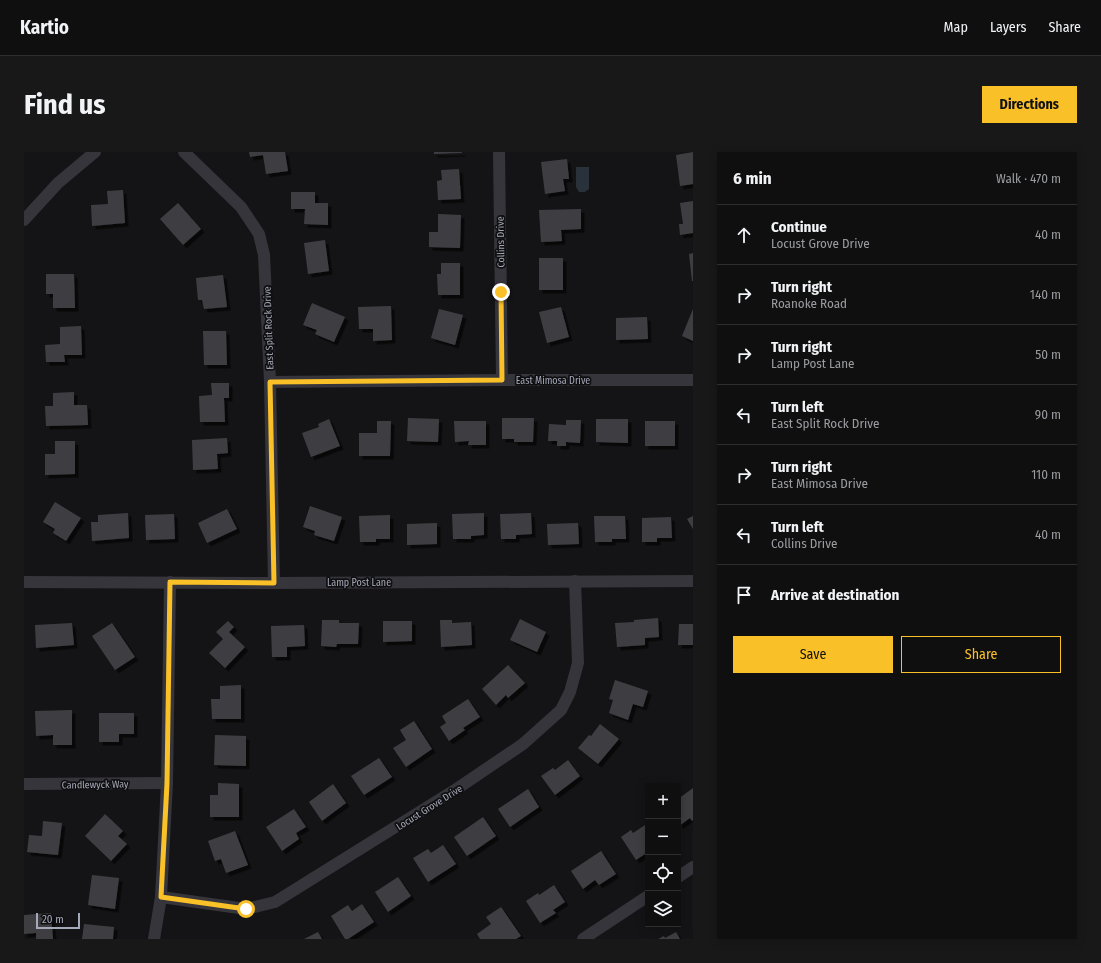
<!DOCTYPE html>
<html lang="en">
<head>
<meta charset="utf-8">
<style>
  body { margin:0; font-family:"Fira Sans Condensed",sans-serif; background:#181819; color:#f1f3f6 }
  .controls { position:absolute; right:12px; bottom:12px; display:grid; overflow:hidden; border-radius:0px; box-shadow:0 2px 10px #0003 }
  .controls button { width:36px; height:36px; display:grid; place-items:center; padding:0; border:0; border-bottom:1px solid #2f2f30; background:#0f0f10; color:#f1f3f6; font:20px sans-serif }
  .scale { position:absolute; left:12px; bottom:10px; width:44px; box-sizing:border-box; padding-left:4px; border:2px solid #a5a9b7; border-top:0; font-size:11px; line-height:14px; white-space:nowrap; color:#a5a9b7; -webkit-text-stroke:3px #0f0f11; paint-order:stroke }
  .stop { position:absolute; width:12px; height:12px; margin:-9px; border:3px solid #f9c028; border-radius:50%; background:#fff }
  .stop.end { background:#f9c028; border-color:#fff; box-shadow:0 1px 4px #0008 }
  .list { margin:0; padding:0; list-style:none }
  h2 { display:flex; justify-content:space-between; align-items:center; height:52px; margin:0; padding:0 16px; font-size:17px }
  h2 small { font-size:13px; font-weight:400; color:#9b9c9f }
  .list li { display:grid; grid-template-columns:26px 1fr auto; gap:12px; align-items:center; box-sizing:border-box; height:60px; padding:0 16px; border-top:1px solid #2f2f30 }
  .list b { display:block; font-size:15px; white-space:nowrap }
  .list p { margin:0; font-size:13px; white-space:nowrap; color:#9b9c9f }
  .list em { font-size:13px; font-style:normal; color:#9b9c9f }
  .actions { display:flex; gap:8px; padding:12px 16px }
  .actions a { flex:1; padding:9px 0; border:1px solid #f9c028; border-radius:0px; text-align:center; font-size:14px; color:#f9c028 }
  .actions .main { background:#f9c028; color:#111 }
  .icon { flex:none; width:22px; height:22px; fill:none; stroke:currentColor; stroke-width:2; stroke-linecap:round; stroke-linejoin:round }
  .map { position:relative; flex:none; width:669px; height:787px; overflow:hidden; border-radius:0px }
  header { display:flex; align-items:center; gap:24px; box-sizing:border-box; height:56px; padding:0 20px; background:#0f0f10; border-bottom:1px solid #2f2f30 }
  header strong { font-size:19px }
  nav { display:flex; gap:22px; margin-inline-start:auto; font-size:14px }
  .intro { display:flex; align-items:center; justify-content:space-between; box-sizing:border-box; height:96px; padding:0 24px }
  h1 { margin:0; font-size:28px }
  .button { padding:10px 18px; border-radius:0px; background:#f9c028; color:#111; font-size:14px; font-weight:700 }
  main { display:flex; gap:24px; padding:0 24px }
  aside { flex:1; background:#0f0f10; border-radius:0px; box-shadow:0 2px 10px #0003 }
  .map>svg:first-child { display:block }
</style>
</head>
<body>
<header>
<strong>Kartio</strong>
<nav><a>Map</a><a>Layers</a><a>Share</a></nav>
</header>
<div class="intro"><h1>Find us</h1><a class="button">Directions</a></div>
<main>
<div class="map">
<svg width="669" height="787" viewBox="0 0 669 787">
  <defs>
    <filter id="shadow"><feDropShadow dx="3.5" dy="3.5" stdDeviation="0" flood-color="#0009"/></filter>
  </defs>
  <rect width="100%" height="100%" fill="#141416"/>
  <path fill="#29323a" d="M552,15H565V37L561,40H555L552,35Z"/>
  <g fill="#3e3e43" filter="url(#shadow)">
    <path d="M225,0H261L264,19L242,22L239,3L226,5Z"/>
    <path d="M410,0H438V1L410,2Z"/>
    <path d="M669,0V32L656,34L652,3Z"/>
    <path d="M543,7L545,27H539L541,39L521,42L517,10Z"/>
    <path d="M435,17L437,47L414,48L413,29L418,28L417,18Z"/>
    <path d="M99,38L101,71L68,74L67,53L84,52L83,39Z"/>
    <path d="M267,40H291V51H304V73L280,72L281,57H267Z"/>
    <path d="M669,49V81L656,83L655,72H659L656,51Z"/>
    <path d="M154,51L177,77L159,93L136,67Z"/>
    <path d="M557,57V77L537,78L538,89L517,90L515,58Z"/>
    <path d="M414,62L437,63L436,96L405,95V80H414Z"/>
    <path d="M301,88L305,119L284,122L280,91Z"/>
    <path d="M669,101V129H668L665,102Z"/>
    <rect x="515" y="106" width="24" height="32"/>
    <path d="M417,111H436V143H414L413,122H417Z"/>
    <path d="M22,122H50L51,156H29V142H22Z"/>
    <path d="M199,123L203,155L180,157L178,148H174L172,126Z"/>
    <path d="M288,151L321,165L310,190L291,182L293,178L279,173Z"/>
    <path d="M367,154L368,188L349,189V177H335L334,155Z"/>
    <path d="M537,155L545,185L523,191L515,160Z"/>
    <path d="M415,157L439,163L431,193L407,186Z"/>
    <path d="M669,157V189L658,184Z"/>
    <path d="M623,165L624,187L592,188V166Z"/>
    <path d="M57,174L58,203H40L41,210H22L21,193L36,192V175Z"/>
    <path d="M179,179H202L203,213H180Z"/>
    <path d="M187,231H205V246H200L201,270H176L175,244L188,243Z"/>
    <path d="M50,240V253H63L64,273L22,274L21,254H29V241Z"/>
    <path d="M384,266L415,267L414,290L383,289Z"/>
    <path d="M478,266H510L509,290H490V287H478Z"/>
    <path d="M305,267L316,294L287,305L278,281L295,275L294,272Z"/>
    <path d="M572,267H604V291L572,290Z"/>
    <path d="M542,268H557L556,291L542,290V294H533V289H524L525,272L542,273Z"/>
    <path d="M353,269H367L366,304H335V281H353Z"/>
    <path d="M430,269H462V293H444L445,289L431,290Z"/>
    <rect x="621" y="269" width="30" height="25"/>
    <path d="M203,286L204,301L193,302L194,317L169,318L168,288Z"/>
    <path d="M31,289H51V322L21,323V302H31Z"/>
    <path d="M31,350L57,366L42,389L29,381L31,377L19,370Z"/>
    <path d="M286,354L318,365L310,389L290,383L291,379L279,375Z"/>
    <path d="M203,357L213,377L183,391L174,371Z"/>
    <path d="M104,361L105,386L68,389L67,370H74V363Z"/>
    <path d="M460,361V383L447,384V387H429L428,362Z"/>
    <path d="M507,361L508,382L492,383V387H477L476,362Z"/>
    <path d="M150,362L151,387L122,388L121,363Z"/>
    <path d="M366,363V387H352V390H336L335,364Z"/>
    <path d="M570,364H601L602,387H588V390H571Z"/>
    <path d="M669,364V377L663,367Z"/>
    <path d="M647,365L648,386H633V390H618V366Z"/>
    <path d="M413,371V392L383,393V372Z"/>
    <path d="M554,371L555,392L524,393L523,372Z"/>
    <path d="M634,466L635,485L621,486V493L593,495L591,471L610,470V468Z"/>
    <path d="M496,467L522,480L513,500L486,488Z"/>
    <path d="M298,468H315V471H335L334,492H313L312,495L297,494Z"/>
    <path d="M416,468H428V471L447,470L448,493L417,495Z"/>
    <path d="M204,469L210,475L205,480L221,495L201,516L185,501L199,487L192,480Z"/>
    <path d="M359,469H388V489L359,490Z"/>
    <path d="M48,471L50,493L12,496L11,473Z"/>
    <path d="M88,471L111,505L91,518L68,484Z"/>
    <path d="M655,472H669V493H654Z"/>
    <path d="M280,473L281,494L263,495V505H248L247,474Z"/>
    <path d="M484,513L501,531L484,546L482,543L472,553L458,537Z"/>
    <path d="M591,528L624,539L619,555L609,552L604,568L585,561L589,548L585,547Z"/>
    <path d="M217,533V567H188L187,547H196V534Z"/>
    <path d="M444,547L456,565L439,576L441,578L425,589L416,575L422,571L418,564Z"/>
    <path d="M48,558V593H29V583L12,584L11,559Z"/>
    <path d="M75,561H110V582H95V590H75Z"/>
    <path d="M390,569L408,597L382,615L369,596L382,588L376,578Z"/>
    <path d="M576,572L595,587L574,612L554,596L565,583L567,584Z"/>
    <path d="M191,583L222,584V614L190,613Z"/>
    <path d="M355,606L368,625L340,643L327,624Z"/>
    <path d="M544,608L556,624L531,643L517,624L529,616L531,618Z"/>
    <path d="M194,631L215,632V665H186V643H194Z"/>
    <path d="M309,632L322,651L298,669L285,650Z"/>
    <path d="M669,636V668L668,669L666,666L655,674L654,647Z"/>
    <path d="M504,637L515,655L486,675L474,657Z"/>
    <path d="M270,657L282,675L272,681L275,687L258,699L242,675Z"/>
    <path d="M81,662L99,679L94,684L103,692L87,709L61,684Z"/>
    <path d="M459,665L472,684L443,704L430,685Z"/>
    <path d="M19,669L38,671L34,703L3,700L5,683L18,684Z"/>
    <path d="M624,671V700L612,708L597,685L607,678L609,681Z"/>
    <path d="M211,679L224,713L202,721L197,707L191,709L184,689Z"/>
    <path d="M419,693L432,712L404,730L389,706L404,697L407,701Z"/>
    <path d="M577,699L592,722L575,733L571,728L559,737L547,719Z"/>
    <path d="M68,723L95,726L91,757L64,753Z"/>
    <path d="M374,725L387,744L364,760L351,740Z"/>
    <path d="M530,733L541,750L529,758L532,761L516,771L502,749L514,741L515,743Z"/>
    <path d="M338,752L350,770L324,787H321L307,764L324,753L328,759Z"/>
    <path d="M477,755L497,784L492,787H456L453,782L467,772L462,765Z"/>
    <path d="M27,761L29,787H12V781L0,782V763Z"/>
    <path d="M60,772L90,775L89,787H58Z"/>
    <path d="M294,780L298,787H280Z"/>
    <path d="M652,780L656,787H634L640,784L641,786Z"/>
  </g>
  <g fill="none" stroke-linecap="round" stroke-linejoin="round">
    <g stroke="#35353b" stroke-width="12">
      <path d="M160,0L217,55L235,82L240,103L246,230L250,431"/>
      <path d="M475,0L478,228"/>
      <path d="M0,68L34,31L71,0"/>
      <path d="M246,230L478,228H669"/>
      <path d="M0,430L250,431L669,429"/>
      <path d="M0,632L143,631"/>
      <path d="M654,725L669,715"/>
      <path d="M137,745L222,757L251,750L434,636L499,592L537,558L546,540L554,511L551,429"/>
      <path d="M130,787L137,745L143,631L146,430"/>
      <path d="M559,787L624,744"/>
    </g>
  </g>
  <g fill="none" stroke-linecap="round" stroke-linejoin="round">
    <path stroke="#f9c028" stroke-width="5" d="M222,757L137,745L143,631L146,430L250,431L246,230L478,228L477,140"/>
  </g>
  <g text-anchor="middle" stroke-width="3.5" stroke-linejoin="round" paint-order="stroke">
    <g font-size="10" fill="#a5a9b7" stroke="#0f0f11">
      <text transform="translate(476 90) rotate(-91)" y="4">Collins Drive</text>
      <text transform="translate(244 176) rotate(-92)" y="4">East Split Rock Drive</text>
      <text x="529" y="232">East Mimosa Drive</text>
      <text x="335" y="434">Lamp Post Lane</text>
      <text transform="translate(71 632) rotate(-1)" y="4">Candlewyck Way</text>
      <text transform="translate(405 655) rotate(-32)" y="4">Locust Grove Drive</text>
    </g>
  </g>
</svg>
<div class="controls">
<button>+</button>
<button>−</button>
<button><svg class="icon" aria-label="locate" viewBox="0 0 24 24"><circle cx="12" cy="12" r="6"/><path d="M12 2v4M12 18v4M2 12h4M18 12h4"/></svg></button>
<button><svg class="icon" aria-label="layers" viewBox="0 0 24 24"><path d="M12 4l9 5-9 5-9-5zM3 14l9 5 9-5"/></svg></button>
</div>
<div class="scale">20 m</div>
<div class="stop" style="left:222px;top:757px"></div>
<div class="stop end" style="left:477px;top:140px"></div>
</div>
<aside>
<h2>6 min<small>Walk · 470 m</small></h2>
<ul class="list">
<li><svg class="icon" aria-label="ahead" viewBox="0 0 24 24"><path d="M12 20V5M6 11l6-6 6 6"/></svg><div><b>Continue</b><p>Locust Grove Drive</p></div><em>40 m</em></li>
<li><svg class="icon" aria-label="right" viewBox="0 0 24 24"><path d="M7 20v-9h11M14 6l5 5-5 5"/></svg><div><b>Turn right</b><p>Roanoke Road</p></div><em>140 m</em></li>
<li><svg class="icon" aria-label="right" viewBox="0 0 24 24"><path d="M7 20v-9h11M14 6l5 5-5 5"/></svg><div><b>Turn right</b><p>Lamp Post Lane</p></div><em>50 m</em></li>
<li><svg class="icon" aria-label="left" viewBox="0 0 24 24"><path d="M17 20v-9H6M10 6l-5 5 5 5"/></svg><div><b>Turn left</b><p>East Split Rock Drive</p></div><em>90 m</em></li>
<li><svg class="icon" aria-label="right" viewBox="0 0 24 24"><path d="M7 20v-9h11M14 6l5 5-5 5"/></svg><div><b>Turn right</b><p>East Mimosa Drive</p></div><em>110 m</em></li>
<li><svg class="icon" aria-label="left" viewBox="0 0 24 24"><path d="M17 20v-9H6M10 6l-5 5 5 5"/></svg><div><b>Turn left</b><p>Collins Drive</p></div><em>40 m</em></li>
<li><svg class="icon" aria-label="arrive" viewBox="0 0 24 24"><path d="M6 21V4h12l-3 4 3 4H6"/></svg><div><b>Arrive at destination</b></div></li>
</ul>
<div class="actions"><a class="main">Save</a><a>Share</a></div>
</aside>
</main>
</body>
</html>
